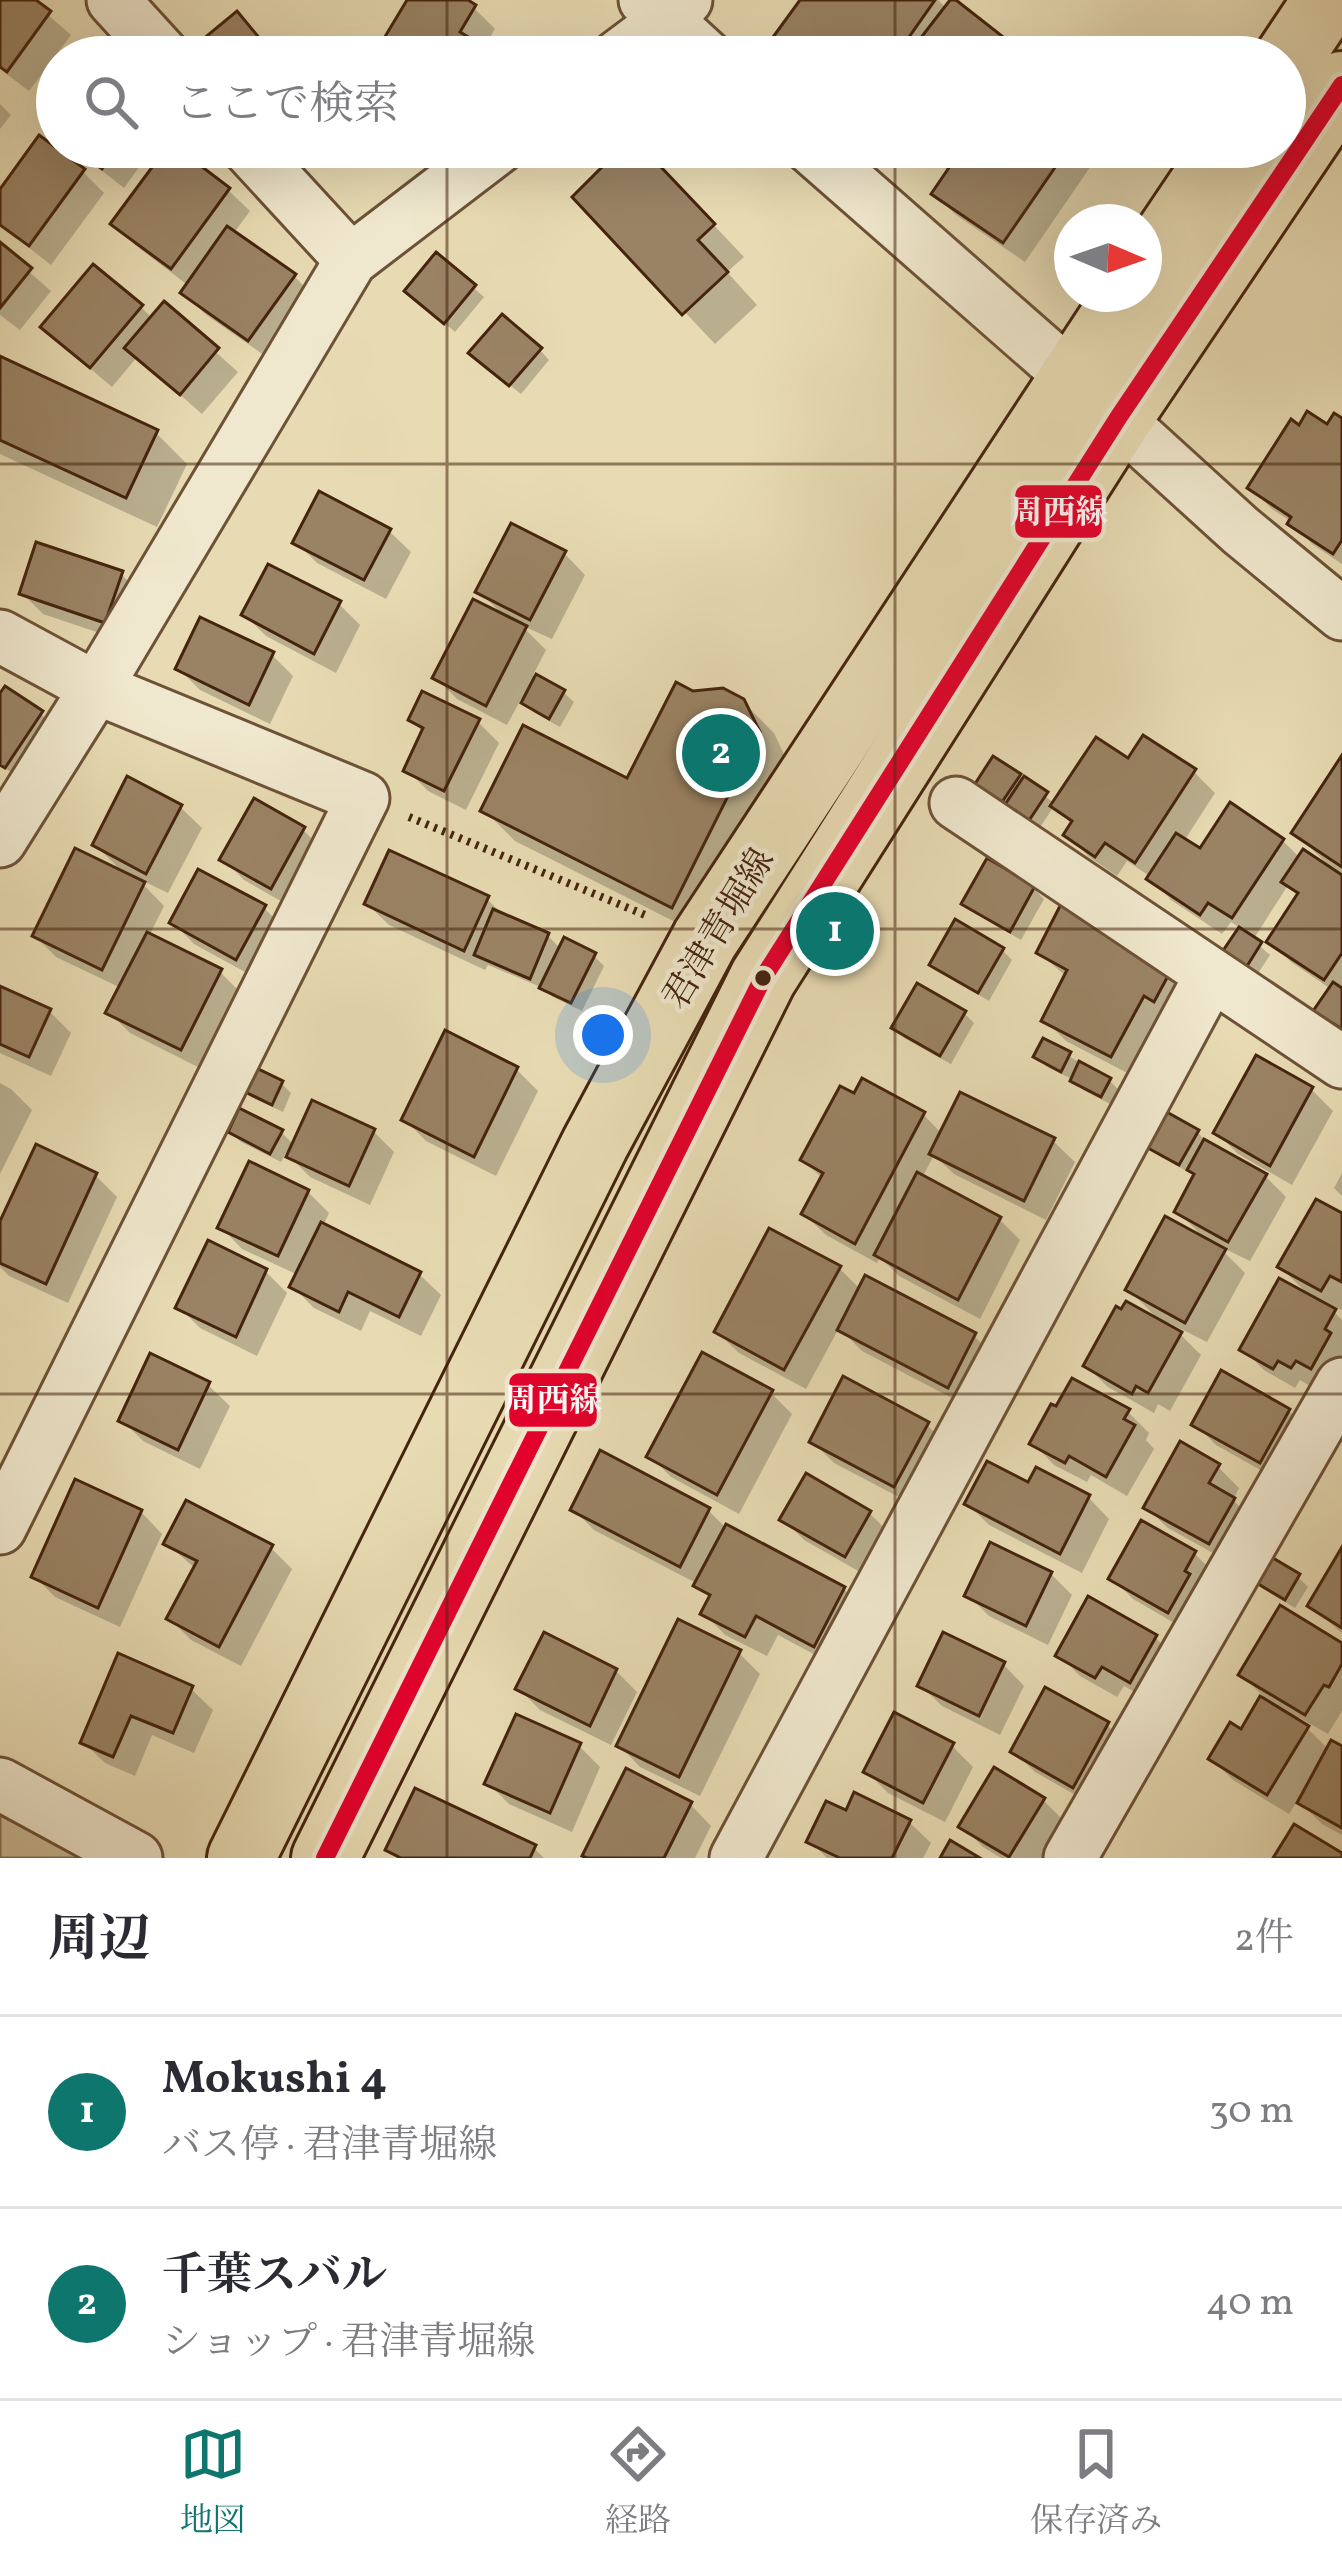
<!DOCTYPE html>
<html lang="ja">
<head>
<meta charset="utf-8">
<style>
  body { margin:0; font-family:Vollkorn,"Noto Serif JP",serif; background:#f2f2f3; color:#2b2b33 }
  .compass { position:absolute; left:1054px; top:204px; width:108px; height:108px; border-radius:50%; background:#fff; box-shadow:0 12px 48px #0002; rotate:92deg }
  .you { position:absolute; left:603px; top:1035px; width:42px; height:42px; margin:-30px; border:9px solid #fff; border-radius:50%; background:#1a73e8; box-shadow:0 0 0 18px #1a73e833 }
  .badge { display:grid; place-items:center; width:78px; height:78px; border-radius:50%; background:#0f766e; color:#fff; font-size:39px; font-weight:700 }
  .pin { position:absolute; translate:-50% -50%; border:6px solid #fff; box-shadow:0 3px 12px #0006 }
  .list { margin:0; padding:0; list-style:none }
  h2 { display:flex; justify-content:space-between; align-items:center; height:156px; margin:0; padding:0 48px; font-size:51px }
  h2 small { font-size:39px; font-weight:400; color:#7c7c81 }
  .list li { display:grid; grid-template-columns:78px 1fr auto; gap:36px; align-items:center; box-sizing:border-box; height:192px; padding:0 48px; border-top:3px solid #e1e1e2 }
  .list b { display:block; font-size:45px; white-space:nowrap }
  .list p { margin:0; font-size:39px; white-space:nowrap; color:#7c7c81 }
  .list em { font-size:39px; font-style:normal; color:#7c7c81 }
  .icon { flex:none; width:66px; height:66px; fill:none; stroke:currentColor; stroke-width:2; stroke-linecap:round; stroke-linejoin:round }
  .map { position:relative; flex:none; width:1342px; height:1858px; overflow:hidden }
  .search { position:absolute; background:#fff; box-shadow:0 12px 48px #0002; left:36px; right:36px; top:36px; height:132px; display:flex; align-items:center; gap:30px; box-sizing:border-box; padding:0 42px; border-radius:66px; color:#7c7c81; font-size:45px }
  .sheet { height:540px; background:#fff }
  nav { display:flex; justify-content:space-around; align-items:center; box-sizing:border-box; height:168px; border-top:3px solid #e1e1e2; background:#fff; font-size:33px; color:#7c7c81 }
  nav a { display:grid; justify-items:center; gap:6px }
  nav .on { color:#0f766e }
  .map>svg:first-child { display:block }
</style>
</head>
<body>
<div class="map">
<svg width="1342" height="1858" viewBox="0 0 1342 1858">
  <rect width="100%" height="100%" fill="#e8dbb3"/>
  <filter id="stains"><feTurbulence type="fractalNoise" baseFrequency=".00167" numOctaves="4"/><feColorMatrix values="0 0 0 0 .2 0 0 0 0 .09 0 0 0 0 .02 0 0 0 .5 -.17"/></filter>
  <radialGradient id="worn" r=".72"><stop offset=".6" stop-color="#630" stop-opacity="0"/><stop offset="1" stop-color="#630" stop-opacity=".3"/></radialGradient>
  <path fill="#ccbc97" stroke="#887052" stroke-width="3" d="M0,1799L115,1858H0Z"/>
  <g fill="#0003">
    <path d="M0,0H31L71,35L29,91L0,69Z"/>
    <path d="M411,0H462L474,8L495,29L483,49L496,57H397L384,44Z"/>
    <path d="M804,0H938L947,9L953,1L1023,57H786L772,44Z"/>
    <path d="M0,104L11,115L0,129Z"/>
    <path d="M40,139L83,172L104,193L51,265L0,225V194Z"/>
    <path d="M72,147H154L124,188Z"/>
    <path d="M171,147L228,190L250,211L233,234L294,276L315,297L271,360L205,314L184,293L189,286L135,245L114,224Z"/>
    <path d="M593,147H640L744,257L727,272L757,305L715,344L576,197L609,164Z"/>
    <path d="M918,147H1104L1025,262L956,215L935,194L950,172Z"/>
    <path d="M0,246L51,291L20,330L0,315Z"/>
    <path d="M437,256L484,297L455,332L418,300Z"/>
    <path d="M164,306L238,372L202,414L137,357L112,387L66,348L141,307L153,319Z"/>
    <path d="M540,350L549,360L521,394L482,363Z"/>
    <path d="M0,360L156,433L187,464L157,527L0,454Z"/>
    <path d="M1342,422V564L1312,544L1292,522L1272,509L1251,488L1300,429L1327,428Z"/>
    <path d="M389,531L411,552L386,599L317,563L296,542Z"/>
    <path d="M564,553L585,575L552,639L521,625L546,650L533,675L563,692L574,702L560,727L535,713L521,699L507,725L457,699L436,678L505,617L479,591Z"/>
    <path d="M121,574L142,595L126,642L43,614L22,593Z"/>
    <path d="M339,604L360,625L336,673L266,636L245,615Z"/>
    <path d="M272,655L293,676L270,724L200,690L179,669Z"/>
    <path d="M693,694L742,701L774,733L789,765L703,936L515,841L484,810L628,782Z"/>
    <path d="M0,699L41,714L51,724L17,776L0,765Z"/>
    <path d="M411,720L478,722L499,743L466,810L428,791L407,770L424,733Z"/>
    <path d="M1342,760V1030L1317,1011L1331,989L1291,962L1270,941L1299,896L1288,885L1253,940L1270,955L1255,978L1234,964L1241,929L1231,922L1222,934L1171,900L1151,877L1127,861L1117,876L1088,856L1067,835L1073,825L1054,806L1039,829L985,800L1019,776L1055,804L1129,762L1194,772L1215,793L1184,841L1200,852L1283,841L1300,858L1325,867L1327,864L1295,833Z"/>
    <path d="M180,807L202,828L168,893L137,878L164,906L149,936L220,972L241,993L202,1069L130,1033L109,1012L121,988L56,957L35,936L126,875L95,845Z"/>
    <path d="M303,830L324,851L293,908L244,880L223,859Z"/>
    <path d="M1034,889L1044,899L1021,940L975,913L965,903Z"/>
    <path d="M487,899L507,919L547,935L561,949L594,956L604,966L582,1011L553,997L543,988L488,965L485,970L389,925L367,904Z"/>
    <path d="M264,908L285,929L258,979L194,944L173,922Z"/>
    <path d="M1063,908L1195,987L1133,1076L1066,1041L1045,1020L1067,977L1039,953Z"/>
    <path d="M1002,950L1012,960L989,1001L943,974L933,964Z"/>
    <path d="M0,989L50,1012L71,1033L51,1076L0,1053Z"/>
    <path d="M964,1013L974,1023L951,1064L904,1038L894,1028Z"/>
    <path d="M1045,1042L1109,1080L1119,1090L1112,1105L1083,1090L1072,1079L1047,1067L1037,1057Z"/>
    <path d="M517,1070L538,1091L496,1176L426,1141L404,1119Z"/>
    <path d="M0,1083L11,1089L32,1110L0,1174Z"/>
    <path d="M281,1083L291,1093L283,1112L251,1097L241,1087Z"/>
    <path d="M1311,1089L1333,1111L1292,1185L1238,1154L1216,1132Z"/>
    <path d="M855,1098L923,1114L942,1134L1053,1141L1075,1162L1046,1220L954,1174L934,1155L922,1178L999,1219L1020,1240L980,1319L899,1276L880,1257L877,1263L826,1235L804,1214L823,1179L803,1160Z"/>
    <path d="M373,1131L394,1152L370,1205L310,1177L286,1153L281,1162L241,1142L231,1132H281L294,1145Z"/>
    <path d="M1197,1132L1207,1142L1265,1176L1286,1197L1250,1261L1217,1245L1245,1273L1207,1342L1169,1323L1201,1355L1170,1411L1158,1404L1154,1413L1108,1387L1086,1366L1160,1321L1128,1289L1205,1239L1177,1211L1197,1176L1191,1170L1190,1173L1159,1156L1149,1146Z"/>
    <path d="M1342,1173V1196L1334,1188Z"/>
    <path d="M95,1175L117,1197L68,1303L9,1276L0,1267V1228Z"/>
    <path d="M308,1192L329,1213L323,1226L419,1274L441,1295L421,1336L370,1311L361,1331L314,1308L293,1287L298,1275L242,1249L221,1227Z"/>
    <path d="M1342,1217V1310L1324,1302L1342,1320V1372L1313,1388L1300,1380L1295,1388L1264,1370L1243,1349L1310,1296L1280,1267Z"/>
    <path d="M839,1268L861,1290L974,1336L996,1357L969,1407L862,1351L839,1328L806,1389L739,1353L717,1332Z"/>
    <path d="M266,1272L287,1293L257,1356L200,1328L179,1307Z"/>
    <path d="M1073,1382L1128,1412L1149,1433L1146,1440L1154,1449L1127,1496L1091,1475L1087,1482L1054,1465L1033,1443Z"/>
    <path d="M208,1385L230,1406L200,1469L143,1441L122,1420Z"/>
    <path d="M771,1393L792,1414L739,1514L671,1477L650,1456Z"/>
    <path d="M1289,1411L1310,1432L1282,1482L1216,1445L1195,1424Z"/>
    <path d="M927,1425L948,1446L916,1506L834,1463L812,1441Z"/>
    <path d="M1218,1467L1239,1488L1233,1500L1254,1521L1231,1563L1168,1528L1146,1507Z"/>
    <path d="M1029,1487L1088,1497L1109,1519L1082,1573L989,1525L968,1504Z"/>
    <path d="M573,1509L708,1510L726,1528L844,1589L865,1611L836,1666L778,1635L767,1656L725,1635L704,1613L711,1599L698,1584L594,1530Z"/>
    <path d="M141,1512L162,1534L120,1627L55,1597L34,1576Z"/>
    <path d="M869,1513L891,1534L867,1576L804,1540L783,1519Z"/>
    <path d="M167,1544L271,1548L292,1569L241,1666L191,1640L170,1619L196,1569Z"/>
    <path d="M1342,1552V1633L1310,1606Z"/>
    <path d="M1195,1554L1216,1575L1190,1632L1133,1599L1112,1578Z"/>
    <path d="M1051,1574L1072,1595L1048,1645L989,1616L968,1595Z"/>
    <path d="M1298,1577L1308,1587L1295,1608L1263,1589L1253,1579Z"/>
    <path d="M1155,1637L1176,1659L1152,1702L1124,1686L1117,1697L1080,1676L1059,1655Z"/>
    <path d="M1342,1646V1711L1328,1734L1300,1718L1298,1719L1329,1750H1342V1835L1322,1824L1298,1800L1289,1814L1233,1780L1212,1759L1242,1733L1263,1696L1242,1675Z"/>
    <path d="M739,1653L760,1674L700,1796L640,1767L619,1745Z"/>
    <path d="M119,1657L191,1689L213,1710L194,1753L152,1735L135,1776L105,1763L83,1742Z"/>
    <path d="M1003,1664L1024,1686L1000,1735L942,1706L920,1685Z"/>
    <path d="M616,1671L637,1692L611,1745L540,1710L519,1689Z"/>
    <path d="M1107,1725L1128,1746L1095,1806L1035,1772L1013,1751Z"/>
    <path d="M579,1746L600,1767L572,1832L509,1804L488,1783Z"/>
    <path d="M952,1746L973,1767L945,1822L888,1793L867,1772Z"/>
    <path d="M995,1771L1044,1801L1065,1822L1043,1858H1001L983,1847L962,1826Z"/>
    <path d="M690,1804L711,1826L695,1858H589Z"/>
    <path d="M847,1814L909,1822L931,1843L923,1858H827L810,1841Z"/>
    <path d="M534,1848L544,1858H397L389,1850Z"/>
  </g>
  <g fill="#9a8364" stroke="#45240e" stroke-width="3">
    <path d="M0,0H36L51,11L7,72L0,67Z"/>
    <path d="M407,0H468L476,5L460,32L502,57H400L380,45Z"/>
    <path d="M800,0H935L895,57H787L768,44Z"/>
    <path d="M950,0H956L1021,51L1016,57H906Z"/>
    <path d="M237,11L275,57H197L191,49Z"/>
    <path d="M39,135L85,169L29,246L0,225V189Z"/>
    <path d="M71,147H118L102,169Z"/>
    <path d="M167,147H176L230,188L171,269L110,224Z"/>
    <path d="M589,147H642L715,224L698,240L728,272L682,315L572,197L605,164Z"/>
    <path d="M963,147L978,149L1069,147L1003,243L931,194Z"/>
    <path d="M227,226L296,274L248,341L180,293Z"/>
    <path d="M0,242L32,268L0,308Z"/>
    <path d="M436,252L476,285L444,324L404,291Z"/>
    <path d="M93,264L143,305L90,368L40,327Z"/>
    <path d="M164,301L219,348L180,395L124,348Z"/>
    <path d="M502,314L542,348L509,386L468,353Z"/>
    <path d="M0,356L158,430L126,498L0,440Z"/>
    <path d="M1307,411L1327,424L1334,413L1342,418V540L1333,554L1287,524L1291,517L1247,488L1291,419L1299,425Z"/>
    <path d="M319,491L391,529L364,580L292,543Z"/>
    <path d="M511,523L566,551L530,620L475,592Z"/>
    <path d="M36,542L123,571L105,623L19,594Z"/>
    <path d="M268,564L341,601L314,654L241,615Z"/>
    <path d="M473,599L527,626L486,706L432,678Z"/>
    <path d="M200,617L274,652L249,705L175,669Z"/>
    <path d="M536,674L565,690L549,719L521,703Z"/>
    <path d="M676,682L693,691L723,688L744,699L760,732L672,908L480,811L523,725L627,778Z"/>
    <path d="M5,686L43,711L5,768L0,765V693Z"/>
    <path d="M422,691L480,719L444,791L403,771L423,728L408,720Z"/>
    <path d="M1143,735L1196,769L1135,863L1105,843L1095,857L1063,835L1072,821L1050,806L1096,737L1128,758Z"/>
    <path d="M1342,755V867L1291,833Z"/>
    <path d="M993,756L1021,774L998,808L971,790Z"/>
    <path d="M127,776L182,805L146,874L92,845Z"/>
    <path d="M1024,776L1048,792L1028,822L1004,806Z"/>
    <path d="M254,798L305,827L271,889L219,860Z"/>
    <path d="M1230,802L1284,839L1232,918L1208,903L1200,915L1146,879L1176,833L1200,848Z"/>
    <path d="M75,848L145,882L102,970L32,936Z"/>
    <path d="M1303,849L1342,875V953L1324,980L1266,942L1298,893L1281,882Z"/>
    <path d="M389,850L489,896L464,951L364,904Z"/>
    <path d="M987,858L1035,886L1010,932L961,904Z"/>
    <path d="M198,869L266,905L236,960L169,923Z"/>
    <path d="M1061,904L1175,963L1154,1002L1144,996L1111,1057L1041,1021L1067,970L1036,953Z"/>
    <path d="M493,909L549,933L530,979L474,955Z"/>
    <path d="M955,919L1004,948L978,993L929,965Z"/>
    <path d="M1239,927L1262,942L1244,971L1220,955Z"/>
    <path d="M147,932L222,969L181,1050L105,1013Z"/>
    <path d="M564,937L596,953L571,1003L539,988Z"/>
    <path d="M1333,982L1342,988V1029L1313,1011Z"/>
    <path d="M917,983L966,1011L940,1056L891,1028Z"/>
    <path d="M0,986L51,1009L29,1057L0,1044Z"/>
    <path d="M445,1030L518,1067L474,1157L401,1120Z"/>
    <path d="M1043,1038L1071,1052L1061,1072L1033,1057Z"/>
    <path d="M1256,1055L1313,1087L1270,1166L1213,1133Z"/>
    <path d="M1079,1061L1111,1078L1101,1097L1070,1081Z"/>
    <path d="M248,1064L283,1081L272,1105L237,1088Z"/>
    <path d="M862,1078L925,1112L855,1244L801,1214L823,1173L800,1160L840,1086L854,1093Z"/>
    <path d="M960,1092L1055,1138L1024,1201L929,1154Z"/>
    <path d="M312,1100L375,1129L349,1186L286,1157Z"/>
    <path d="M239,1108L283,1130L270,1154L228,1132Z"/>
    <path d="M1165,1111L1199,1130L1179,1165L1146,1147Z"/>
    <path d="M1204,1139L1267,1174L1228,1242L1174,1212L1194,1174L1187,1170Z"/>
    <path d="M36,1144L97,1173L46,1284L0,1263V1221Z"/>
    <path d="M249,1161L309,1190L278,1256L217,1228Z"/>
    <path d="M917,1172L1001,1217L958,1300L874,1255Z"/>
    <path d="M1316,1199L1342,1213V1282L1330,1276L1321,1291L1277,1267Z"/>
    <path d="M1165,1216L1226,1249L1185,1323L1125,1290Z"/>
    <path d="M321,1222L421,1272L399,1317L348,1292L339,1312L289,1287Z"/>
    <path d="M769,1228L841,1266L784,1370L714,1332Z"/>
    <path d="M208,1240L267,1269L236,1337L175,1308Z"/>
    <path d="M865,1275L976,1333L948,1388L837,1330Z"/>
    <path d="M1279,1278L1336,1309L1325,1329L1331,1333L1311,1369L1296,1361L1291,1368L1278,1361L1273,1369L1239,1350Z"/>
    <path d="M1126,1301L1182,1332L1148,1393L1136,1386L1132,1394L1083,1366L1116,1306L1121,1309Z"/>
    <path d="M702,1352L773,1390L717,1495L646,1457Z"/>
    <path d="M150,1353L210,1382L178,1450L118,1421Z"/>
    <path d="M1221,1370L1290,1409L1260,1463L1191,1425Z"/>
    <path d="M843,1376L929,1422L894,1487L809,1442Z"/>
    <path d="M1072,1378L1130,1409L1124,1419L1135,1425L1106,1477L1069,1456L1065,1463L1029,1444L1051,1404L1056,1406Z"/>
    <path d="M1180,1441L1220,1464L1209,1483L1235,1498L1209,1544L1143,1508Z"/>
    <path d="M600,1450L710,1508L680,1567L570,1510Z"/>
    <path d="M987,1461L1028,1482L1036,1467L1090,1495L1060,1554L964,1504Z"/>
    <path d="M806,1473L871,1511L845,1557L779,1520Z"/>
    <path d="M75,1479L142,1510L98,1608L31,1577Z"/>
    <path d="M186,1500L273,1545L219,1647L166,1619L197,1561L163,1544Z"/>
    <path d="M1141,1520L1196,1551L1185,1571L1190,1574L1168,1613L1108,1579Z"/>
    <path d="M726,1524L845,1587L814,1647L756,1616L745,1637L700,1614L710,1595L693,1586Z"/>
    <path d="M990,1542L1052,1572L1026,1626L964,1596Z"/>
    <path d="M1342,1547V1628L1307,1606Z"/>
    <path d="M1266,1554L1300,1574L1285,1600L1250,1579Z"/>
    <path d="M1088,1596L1157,1635L1130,1683L1102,1667L1095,1678L1055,1656Z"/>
    <path d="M1280,1605L1342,1643V1664L1329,1687L1324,1685L1305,1715L1238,1675Z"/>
    <path d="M678,1619L741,1650L679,1777L616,1746Z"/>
    <path d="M544,1632L617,1669L590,1726L515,1689Z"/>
    <path d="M943,1632L1005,1662L979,1716L917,1686Z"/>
    <path d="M118,1653L193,1686L173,1733L131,1716L113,1757L80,1743Z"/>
    <path d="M1045,1687L1109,1722L1073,1788L1010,1752Z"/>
    <path d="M1260,1696L1309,1726L1267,1795L1208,1759L1230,1722L1241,1729Z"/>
    <path d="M894,1712L954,1743L923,1803L863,1772Z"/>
    <path d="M516,1714L581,1743L550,1813L484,1784Z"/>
    <path d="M1331,1740L1342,1746V1828L1297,1803Z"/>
    <path d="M994,1767L1045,1798L1009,1857L958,1827Z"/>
    <path d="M626,1768L692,1802L664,1858H587L582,1856Z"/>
    <path d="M415,1788L536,1845L530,1858H401L385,1850Z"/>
    <path d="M854,1792L911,1820L892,1858H840L806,1842L826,1801L846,1810Z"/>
    <path d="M1294,1824L1342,1853V1858H1273Z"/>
    <path d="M950,1840L980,1858H940Z"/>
  </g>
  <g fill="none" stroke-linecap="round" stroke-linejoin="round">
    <defs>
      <g id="minor">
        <path d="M113,0L165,57"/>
        <path d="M645,0L707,57"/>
        <path d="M617,57L665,21L686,0"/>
        <path d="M247,147L351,260"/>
        <path d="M810,147L1073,378L1240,530L1342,614"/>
        <path d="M0,636L96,688L363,798L0,1528"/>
        <path d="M956,803L1342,1062"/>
        <path d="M0,841L96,688L351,260L499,147"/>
        <path d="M0,1784L136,1858"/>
        <path d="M736,1858L1211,975"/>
        <path d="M1070,1858L1342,1384"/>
      </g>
      <g id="major">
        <path d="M1285,63L1327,0"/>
        <path d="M1144,272L1228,147"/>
        <path d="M241,1858L595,1144L705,939L1129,294"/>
        <path d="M325,1858L763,978L1118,418L1342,85"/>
      </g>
    </defs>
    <use href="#minor" stroke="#6e5237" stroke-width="57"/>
    <use href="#major" stroke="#45240e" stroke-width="72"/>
    <path stroke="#45240e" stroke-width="8" stroke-dasharray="3 6" stroke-linecap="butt" d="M409,817L650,917"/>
    <use href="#minor" stroke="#f0e8ce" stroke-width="51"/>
    <use href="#major" stroke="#e8dbb3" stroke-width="66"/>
    <defs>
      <path id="bus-1" d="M325,1858L763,978L1118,418L1342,85"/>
    </defs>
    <use href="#bus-1" stroke="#f0e8ce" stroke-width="27"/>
    <use href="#bus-1" stroke="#e4002b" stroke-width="18"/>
  </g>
  <path fill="none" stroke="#45240e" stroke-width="3" stroke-opacity="0.55" d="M447,0V57M895,0V57M447,147V1858M895,147V1858M0,464H1342M0,929H1342M0,1394H1342"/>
  <circle fill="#45240e" stroke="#f0e8ce" stroke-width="4.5" cx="763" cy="978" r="10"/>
  <g text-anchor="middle" stroke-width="9" stroke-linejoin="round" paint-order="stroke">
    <g font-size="36" fill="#45240e" stroke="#f0e8ce">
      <text transform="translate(717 928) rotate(-59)" y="13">君津青堀線</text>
    </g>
  </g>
  <g stroke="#f0e8ce" stroke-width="4.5">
    <rect x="1013" y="483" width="91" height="57" rx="12" fill="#e4002b"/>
    <rect x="507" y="1371" width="92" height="58" rx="12" fill="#e4002b"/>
  </g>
  <g font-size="33" text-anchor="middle" font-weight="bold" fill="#fff">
    <text x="1059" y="523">周西線</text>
    <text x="553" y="1411">周西線</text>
  </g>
  <rect width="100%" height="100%" filter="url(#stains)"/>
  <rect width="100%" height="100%" fill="url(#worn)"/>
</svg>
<svg class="compass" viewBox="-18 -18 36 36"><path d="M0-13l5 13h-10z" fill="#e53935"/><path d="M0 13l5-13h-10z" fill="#7c7c81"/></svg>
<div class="you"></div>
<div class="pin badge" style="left:835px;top:931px">1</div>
<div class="pin badge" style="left:721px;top:753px">2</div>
<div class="search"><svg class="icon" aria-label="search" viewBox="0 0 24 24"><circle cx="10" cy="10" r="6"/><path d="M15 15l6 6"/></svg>ここで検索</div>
</div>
<section class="sheet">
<h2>周辺<small>2件</small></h2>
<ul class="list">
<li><span class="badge">1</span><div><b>Mokushi 4</b><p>バス停 · 君津青堀線</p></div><em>30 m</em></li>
<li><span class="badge">2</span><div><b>千葉スバル</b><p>ショップ · 君津青堀線</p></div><em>40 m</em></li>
</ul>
</section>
<nav>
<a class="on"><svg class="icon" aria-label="map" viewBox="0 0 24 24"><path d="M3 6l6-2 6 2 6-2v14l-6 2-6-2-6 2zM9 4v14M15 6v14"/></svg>地図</a>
<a><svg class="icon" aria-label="directions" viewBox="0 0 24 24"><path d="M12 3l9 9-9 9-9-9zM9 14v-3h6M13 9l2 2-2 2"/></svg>経路</a>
<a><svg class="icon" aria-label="saved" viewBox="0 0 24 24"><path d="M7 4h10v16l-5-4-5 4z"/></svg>保存済み</a>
</nav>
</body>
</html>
